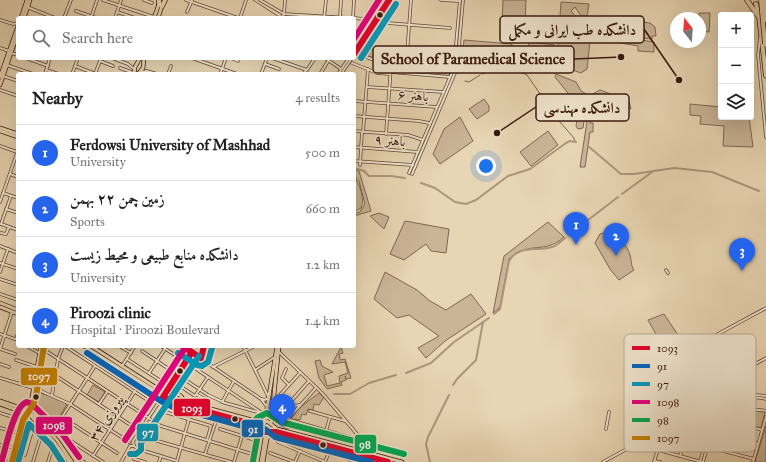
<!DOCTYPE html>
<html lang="en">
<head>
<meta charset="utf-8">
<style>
  body { margin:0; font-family:"IM FELL Great Primer",Amiri,serif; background:#f6f6f6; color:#222 }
  .controls { position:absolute; right:12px; top:12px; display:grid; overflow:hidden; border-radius:4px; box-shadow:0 4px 16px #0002 }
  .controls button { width:36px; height:36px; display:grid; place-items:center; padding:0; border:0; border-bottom:1px solid #e0e0e0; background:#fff; color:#222; font:20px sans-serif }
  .compass { position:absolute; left:670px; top:12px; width:36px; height:36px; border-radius:50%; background:#fff; box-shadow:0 4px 16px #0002; rotate:343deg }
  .you { position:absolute; left:486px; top:166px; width:14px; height:14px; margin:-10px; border:3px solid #fff; border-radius:50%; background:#1a73e8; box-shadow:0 0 0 6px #1a73e833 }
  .badge { display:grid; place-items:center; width:26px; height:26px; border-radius:50%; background:#2563eb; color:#fff; font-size:13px; font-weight:700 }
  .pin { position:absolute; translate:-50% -33px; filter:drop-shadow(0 1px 2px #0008) }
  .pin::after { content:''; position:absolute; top:21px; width:14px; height:12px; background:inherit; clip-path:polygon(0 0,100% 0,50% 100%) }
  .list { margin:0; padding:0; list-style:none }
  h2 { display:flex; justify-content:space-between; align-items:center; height:52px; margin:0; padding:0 16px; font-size:17px }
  h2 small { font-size:13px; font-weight:400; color:#767676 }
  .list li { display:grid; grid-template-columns:26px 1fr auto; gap:12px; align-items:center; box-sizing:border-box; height:56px; padding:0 16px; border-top:1px solid #e0e0e0 }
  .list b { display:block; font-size:15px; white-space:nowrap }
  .list p { margin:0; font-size:13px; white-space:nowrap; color:#767676 }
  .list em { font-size:13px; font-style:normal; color:#767676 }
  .icon { flex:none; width:22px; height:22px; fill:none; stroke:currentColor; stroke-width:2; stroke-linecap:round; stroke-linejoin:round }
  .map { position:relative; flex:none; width:766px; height:462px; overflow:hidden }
  .search { position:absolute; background:#fff; box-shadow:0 4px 16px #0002; left:16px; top:16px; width:340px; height:44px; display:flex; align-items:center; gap:10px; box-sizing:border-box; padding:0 14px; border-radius:4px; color:#767676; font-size:15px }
  .panel { position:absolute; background:#fff; box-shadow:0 4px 16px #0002; left:16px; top:72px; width:340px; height:276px; border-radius:4px }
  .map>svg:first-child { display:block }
</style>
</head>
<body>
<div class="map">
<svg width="766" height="462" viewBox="0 0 766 462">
  <rect width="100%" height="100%" fill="#e8d5b3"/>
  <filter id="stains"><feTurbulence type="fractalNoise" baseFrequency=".005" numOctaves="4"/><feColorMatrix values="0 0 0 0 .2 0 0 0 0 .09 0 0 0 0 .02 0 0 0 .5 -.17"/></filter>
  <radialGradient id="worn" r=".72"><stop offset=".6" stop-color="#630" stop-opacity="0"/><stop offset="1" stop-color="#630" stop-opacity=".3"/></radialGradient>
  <g fill="#cab597" stroke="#816652">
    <path d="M503,0H526L525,22L502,21Z"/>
    <path d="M561,2L589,4L587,16H581L575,7L571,11L578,19V25L570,34L573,37L580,29H586V40L590,41L587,69L581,73L558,65L557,57Z"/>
    <path d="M699,13H710L709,32L700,31Z"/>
    <path d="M609,18L622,19L621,27L624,20L650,23L655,27L656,36H652V39L642,38L641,40L654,42V52L638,51V46L603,40L605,26L619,27L608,26Z"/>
    <path d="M464,40L512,44L511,58L469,55V50H463Z"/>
    <path d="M529,42L555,45V58L550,61L528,60Z"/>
    <path d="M363,46L382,53L453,58L449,76L392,71V64L362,54L359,50Z"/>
    <path d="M556,74L576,82L581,91L588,95L583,128L578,129L576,126L579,107L555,77Z"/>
    <path d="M600,90L629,101L631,109L593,106L590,123H593V132H590L585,167H580L591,95Z"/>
    <path d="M484,99L489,106V111L477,119L469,109Z"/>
    <path d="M690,104L721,107V117H749L753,147L723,146L724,126L700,124L701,116L690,115Z"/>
    <path d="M460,117L473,141L440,164L433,154L444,129Z"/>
    <path d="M548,131L558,145L531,166L520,152Z"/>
    <path d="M354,169L359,171L371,211L354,216V214L360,212L365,204L359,181L354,175Z"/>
    <path d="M354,177C360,183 365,201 361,208L354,212Z"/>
    <path d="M379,213L389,217L384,229L370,216Z"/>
    <path d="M405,221L449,229L446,253L431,251L426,244L404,260L390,254Z"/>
    <path d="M548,222L564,237C544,255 530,240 509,259L500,307L493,313L504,256Z"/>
    <path d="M611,231C618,235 628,247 630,255C632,260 630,264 634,270L619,280L610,269L595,243L600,234Z"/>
    <path d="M385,272L417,290L430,301L446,310L471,294L486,314L445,341L426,358L418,348L439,336L409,315L397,318L374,299Z"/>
    <path d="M664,314L678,335L662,345L648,320Z"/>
    <path d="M341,347L343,353L339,354L340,360L345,359L351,378L346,379L345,376L346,380L341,382L342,385L327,389L319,378L315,361L320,360L322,366L333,372L324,375L327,386L340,383L339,376L348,373L345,362L332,364Z"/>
    <path d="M93,385L105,392L99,402L87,395Z"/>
    <path d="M40,393L60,399L67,404L51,431C36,417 33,415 37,395Z"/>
    <path d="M319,393L324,397L319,405L314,404L313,410L308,409L306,415L302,414L300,420L294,419L289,429L283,428L299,408Z"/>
    <path d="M758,410L765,412L761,428L732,420L742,413Z"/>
    <path d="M766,426V462H755Z"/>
  </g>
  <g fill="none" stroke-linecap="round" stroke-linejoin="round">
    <g stroke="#7e634e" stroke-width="1">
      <path d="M253,0L279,17"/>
      <path d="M354,42L356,43"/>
      <path d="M363,47L397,60L449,73"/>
      <path d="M482,74C494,69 516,69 527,75L559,121L574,138L575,142"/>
      <path d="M465,81L469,82L480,75"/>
    </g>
    <g stroke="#ac957a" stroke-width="2">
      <path d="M588,146L621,174H634L674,168L712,172L759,191"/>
      <path d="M354,168L364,171L369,176H391L405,178"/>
      <path d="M421,183L435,188L455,202L466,204L476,200L508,176L530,169L566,143L570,141L576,142"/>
      <path d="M622,194L652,172"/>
      <path d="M570,234L618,197"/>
      <path d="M494,314L500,309L509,261C519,244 536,252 552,247C557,246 561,241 565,238"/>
      <path d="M406,373L431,363L454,342L489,318"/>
      <path d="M453,385L457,379L476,360L483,322"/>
      <path d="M334,394H350L369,383L396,375"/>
      <path d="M430,462L426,444L428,437L449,395"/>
    </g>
    <defs>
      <g id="minor">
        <path d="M103,0L154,17"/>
        <path d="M144,0L152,3"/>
        <path d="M186,0L238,18"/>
        <path d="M260,0L284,14L349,18"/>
        <path d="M441,0L459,1"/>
        <path d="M27,7L55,18"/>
        <path d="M76,11L96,18"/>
        <path d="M117,12L135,18"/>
        <path d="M187,12L192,0"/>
        <path d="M340,17L341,0"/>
        <path d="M64,18L71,0"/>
        <path d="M91,18L97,0"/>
        <path d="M115,18L121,0"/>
        <path d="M240,18L246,0"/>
        <path d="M282,18L284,14L285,0"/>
        <path d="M324,18L326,0"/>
        <path d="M353,18L354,0"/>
        <path d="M354,18L374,20"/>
        <path d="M0,20L13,24L18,23"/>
        <path d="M375,22L450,28"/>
        <path d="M354,34L364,35"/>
        <path d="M364,38L373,47L383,51L455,57"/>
        <path d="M760,38L758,55L766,137"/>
        <path d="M354,39L362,37"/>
        <path d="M372,44L373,32H377L378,22"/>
        <path d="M0,48L9,51"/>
        <path d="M354,50L386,0"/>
        <path d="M11,53L18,55"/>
        <path d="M355,53L391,66L386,134"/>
        <path d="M355,53L389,0"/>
        <path d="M407,54L411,0"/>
        <path d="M26,58L48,66"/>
        <path d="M112,58L128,64L134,69"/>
        <path d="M192,58L237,74"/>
        <path d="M231,58L238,61"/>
        <path d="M272,58L307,70L315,58"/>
        <path d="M325,58L341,69"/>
        <path d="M100,61L113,66"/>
        <path d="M352,63L377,73L390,74"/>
        <path d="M265,64L279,69"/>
        <path d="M7,65L33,74"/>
        <path d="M461,65L466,67"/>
        <path d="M75,66L96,74"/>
        <path d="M120,68L134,73"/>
        <path d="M460,69H465"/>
        <path d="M46,70L59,74"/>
        <path d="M141,72L147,71L157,74"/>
        <path d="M391,72L450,77"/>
        <path d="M45,74L50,58"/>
        <path d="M72,74L78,58"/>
        <path d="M95,74L101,58"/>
        <path d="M168,74L171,66"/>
        <path d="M220,74L226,58"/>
        <path d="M261,74L267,58"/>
        <path d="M304,74L306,70"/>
        <path d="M320,74L330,58"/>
        <path d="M338,74L349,58"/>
        <path d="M341,74L352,58"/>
        <path d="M3,76L18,81"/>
        <path d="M367,87L444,92"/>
        <path d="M0,90L18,96"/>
        <path d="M354,101L437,107"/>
        <path d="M354,116L419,121L429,123"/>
        <path d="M354,131L408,135L423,140"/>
        <path d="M363,132L368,69"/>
        <path d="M0,146L17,152"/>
        <path d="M354,147L418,152"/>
        <path d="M354,161L413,165"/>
        <path d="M360,165L362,132"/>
        <path d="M409,173L454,68L460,0"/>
        <path d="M10,174L18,177"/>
        <path d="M412,174L457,68L463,0"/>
        <path d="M3,193L18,198"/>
        <path d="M0,202L18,150"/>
        <path d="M6,209L18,213"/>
        <path d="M1,224L11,196"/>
        <path d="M1,224L18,230"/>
        <path d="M1,233L6,234L9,227"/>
        <path d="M0,246L18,253"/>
        <path d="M0,263L18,269"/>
        <path d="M666,270L668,273"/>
        <path d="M0,272L8,249"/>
        <path d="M0,279L18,285"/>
        <path d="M0,294L18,300"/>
        <path d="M0,334L18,340"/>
        <path d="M16,339L18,333"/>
        <path d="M27,346L39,353"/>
        <path d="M65,346L152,403"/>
        <path d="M119,346L131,353"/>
        <path d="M161,346L181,359"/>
        <path d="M182,346L261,399L267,407"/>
        <path d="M243,346L269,398L264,400L262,399"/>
        <path d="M694,347L766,308"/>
        <path d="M0,349L12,312"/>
        <path d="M0,349L15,354"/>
        <path d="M43,349L161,426L255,455"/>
        <path d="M142,351L208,395L223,402"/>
        <path d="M203,351L215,346"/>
        <path d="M279,352L322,393L374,454"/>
        <path d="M201,358L204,346"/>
        <path d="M127,359L164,383"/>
        <path d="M16,360L37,367"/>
        <path d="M0,364L9,367"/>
        <path d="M41,366L135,428"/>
        <path d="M122,366L135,346"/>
        <path d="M193,367L265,415"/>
        <path d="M213,367L255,346"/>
        <path d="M286,369L282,378L289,385"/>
        <path d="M255,370L275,357"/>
        <path d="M149,373L165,349"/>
        <path d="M0,378L33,388"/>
        <path d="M234,381L222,402L261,413"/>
        <path d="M20,384L23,374"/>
        <path d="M720,384L766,358"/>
        <path d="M180,386L195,396L208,377"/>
        <path d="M718,387L753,368"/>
        <path d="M38,388L43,392L70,404L129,442"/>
        <path d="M52,395L58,359L63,346"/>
        <path d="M197,395L207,400"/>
        <path d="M274,397H278L300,373"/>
        <path d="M99,404L107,392"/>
        <path d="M287,406L309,381"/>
        <path d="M272,409L300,405"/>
        <path d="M310,411L345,421"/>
        <path d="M165,412L211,426L207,440"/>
        <path d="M0,413L22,420"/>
        <path d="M693,414L704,417"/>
        <path d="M62,417L117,453"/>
        <path d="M287,419L362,441"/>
        <path d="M275,420L285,422L316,388"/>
        <path d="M677,423L700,430"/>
        <path d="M0,428L18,433"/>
        <path d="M220,429L255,440"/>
        <path d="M606,429L609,412"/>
        <path d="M54,430L103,462"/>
        <path d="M762,430L730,420C740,410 752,408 766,411"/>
        <path d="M326,431L330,417"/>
        <path d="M659,433L697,444"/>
        <path d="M51,434L95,366"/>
        <path d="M721,434L758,444"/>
        <path d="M147,438L231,462"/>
        <path d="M278,442L325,462"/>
        <path d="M638,443L724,397L729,403"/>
        <path d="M0,445L14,448"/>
        <path d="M130,446H134L133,441L192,352"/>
        <path d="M134,446L138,449L177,461L189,419"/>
        <path d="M716,449L754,459"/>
        <path d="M330,451L355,462"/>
        <path d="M270,453L294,462"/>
        <path d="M205,454L218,415"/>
        <path d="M25,455L35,421"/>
        <path d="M93,456L135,391"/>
        <path d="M680,456L688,426"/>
        <path d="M76,457L84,462"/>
        <path d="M134,459L145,462"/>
        <path d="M0,460L7,462"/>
        <path d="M655,461L660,462"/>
        <path d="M33,462L43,429"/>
        <path d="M48,462L54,442"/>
        <path d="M121,462L130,446"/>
        <path d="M159,462L161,456"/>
        <path d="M234,462L242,436"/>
        <path d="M295,462L300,451"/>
        <path d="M325,462L331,447"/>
        <path d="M603,462L636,444L702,462"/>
        <path d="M654,462L658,449"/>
        <path d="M700,462C710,427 719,388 766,396"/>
        <path d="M703,462C712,430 722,389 766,399"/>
        <path d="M753,462L766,417"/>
      </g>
      <g id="major">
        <path d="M21,18L27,0"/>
        <path d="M24,18L30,0"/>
        <path d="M154,18L159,4"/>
        <path d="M158,18L162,6"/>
        <path d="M134,74L135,67L140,58"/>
        <path d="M138,74L143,68L144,58"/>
        <path d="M0,77L18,26"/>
        <path d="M0,85L18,33"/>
        <path d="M0,128L18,134"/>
        <path d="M0,131L18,137"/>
        <path d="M0,303L18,310"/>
        <path d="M0,307L18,314"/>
        <path d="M84,346L168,399L256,425L261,429"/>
        <path d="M91,346L169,396L185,402L263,423"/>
        <path d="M169,388L181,396L185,402"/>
        <path d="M0,401L29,411L57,440L72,462"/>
        <path d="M0,404L30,415L54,442L69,462"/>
        <path d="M33,405L36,417"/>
        <path d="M24,415L31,403L41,346"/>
        <path d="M265,421L277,346"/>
        <path d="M271,423L279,346"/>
        <path d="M263,431L276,432L388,462"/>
        <path d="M12,462L23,420L33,405L36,396L44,346"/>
        <path d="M261,462L265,438L261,425L267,421L277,429L402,462"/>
        <path d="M263,462L267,439L271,431"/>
      </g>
      <g id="highway">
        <path d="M747,0L758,16"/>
        <path d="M756,4L759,16L766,76"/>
        <path d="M159,5V0"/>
        <path d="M162,6L165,0"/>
      </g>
    </defs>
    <use href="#minor" stroke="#644736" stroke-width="3.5"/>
    <use href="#major" stroke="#38180c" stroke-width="4.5"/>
    <use href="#highway" stroke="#38180c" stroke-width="5.5"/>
    <use href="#minor" stroke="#f0e4ce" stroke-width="2"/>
    <use href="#major" stroke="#e8d5b3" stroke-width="3"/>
    <use href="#highway" stroke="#e8d5b3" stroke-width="4"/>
    <defs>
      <g id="highway-bridge">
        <path d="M761,0L765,44"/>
        <path d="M764,0L766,20"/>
      </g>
    </defs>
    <use href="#highway-bridge" stroke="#38180c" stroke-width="5.5" stroke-linecap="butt"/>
    <use href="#highway-bridge" stroke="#e8d5b3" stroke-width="4"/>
    <defs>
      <g id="bus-1">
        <path d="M354,54L389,0"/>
        <path d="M182,346L201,358L204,346"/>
        <path d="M192,352L163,397L186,406L256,425L264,432H276L388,462"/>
      </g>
      <path id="bus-2" d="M87,353L161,401L173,407L254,429H265L275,437L371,462"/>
      <g id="bus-3">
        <path d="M361,58L396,4"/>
        <path d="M178,353L197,365L202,366L208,362L212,348"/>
        <path d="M130,454H136L141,450V443L199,356"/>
        <path d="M18,462L29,424L51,445L62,462"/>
      </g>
      <g id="bus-4">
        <path d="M354,39L379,0"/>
        <path d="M125,440L185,348"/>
        <path d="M2,460C6,447 14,405 27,402L32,404L63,435L79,457"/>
      </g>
      <path id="bus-5" d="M253,461L257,439L253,423L257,418L267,413L281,422L404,454"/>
      <path id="bus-6" d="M12,462L23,420L33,405L36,396L44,346"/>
    </defs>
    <use href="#bus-1" stroke="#f0e4ce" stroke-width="9"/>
    <use href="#bus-2" stroke="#f0e4ce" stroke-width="9"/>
    <use href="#bus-3" stroke="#f0e4ce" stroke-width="9"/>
    <use href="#bus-4" stroke="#f0e4ce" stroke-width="9"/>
    <use href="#bus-5" stroke="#f0e4ce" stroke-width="9"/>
    <use href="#bus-6" stroke="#f0e4ce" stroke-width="9"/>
    <use href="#bus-1" stroke="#e4002b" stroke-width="6"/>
    <use href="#bus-2" stroke="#0065bd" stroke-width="6"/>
    <use href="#bus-3" stroke="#069abb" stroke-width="6"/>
    <use href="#bus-4" stroke="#e5007d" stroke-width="6"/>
    <use href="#bus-5" stroke="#00a651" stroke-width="6"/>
    <use href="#bus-6" stroke="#c78203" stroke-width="6"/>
  </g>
  <g fill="#38180c" stroke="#f0e4ce" stroke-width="1.5">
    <circle cx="380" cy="15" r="3.5"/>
    <circle cx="180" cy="371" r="3.5"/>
    <circle cx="36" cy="397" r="3.5"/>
    <circle cx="235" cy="419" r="3.5"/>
    <circle cx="323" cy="445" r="3.5"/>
  </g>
  <g text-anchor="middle" stroke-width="3" stroke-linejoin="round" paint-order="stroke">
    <g font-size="14" fill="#38180c" stroke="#f0e4ce">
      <text transform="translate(413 95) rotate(4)" y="5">باهنر ۶</text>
      <text transform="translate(390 140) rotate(5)" y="5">باهنر ۹</text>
      <text transform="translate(106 418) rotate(-57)" y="5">پیروزی ۳۴</text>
    </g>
  </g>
  <rect x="624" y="334" width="132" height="118" rx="6" fill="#f0e4ce" stroke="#b9a794" stroke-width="1"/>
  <rect x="632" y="346" width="18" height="4" fill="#e4002b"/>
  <rect x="632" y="364" width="18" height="4" fill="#0065bd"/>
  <rect x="632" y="382" width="18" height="4" fill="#069abb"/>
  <rect x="632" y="400" width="18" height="4" fill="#e5007d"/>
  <rect x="632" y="418" width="18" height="4" fill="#00a651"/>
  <rect x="632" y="436" width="18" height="4" fill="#c78203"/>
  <g font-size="11" fill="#38180c">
    <text x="657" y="352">1093</text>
    <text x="657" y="370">91</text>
    <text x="657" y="388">97</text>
    <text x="657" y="406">1098</text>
    <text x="657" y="424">98</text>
    <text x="657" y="442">1097</text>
  </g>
  <path fill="none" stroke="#38180c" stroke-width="1.5" d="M679 80L644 29M621 57L574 59M497 133L536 107"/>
  <g fill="#38180c" stroke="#f0e4ce" stroke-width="1.5">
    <circle cx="679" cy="80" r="4"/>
    <circle cx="621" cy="57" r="4"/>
    <circle cx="497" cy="133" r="4"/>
  </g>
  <g fill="#f0e4ce" stroke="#38180c" stroke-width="1.5">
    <rect x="500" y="16" width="144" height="27" rx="4"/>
    <rect x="373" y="46" width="201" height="27" rx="4"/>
    <rect x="536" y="94" width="93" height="27" rx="4"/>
  </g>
  <g font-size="15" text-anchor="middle" font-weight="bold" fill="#38180c">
    <text x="572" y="35">دانشکده طب ایرانی و مکمل</text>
    <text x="473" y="64">School of Paramedical Science</text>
    <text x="582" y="113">دانشکده مهندسی</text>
  </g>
  <g stroke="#f0e4ce" stroke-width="1.5">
    <rect x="20" y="367" width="38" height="19" rx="4" fill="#c78203"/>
    <rect x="173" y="398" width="38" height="19" rx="4" fill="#e4002b"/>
    <rect x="35" y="416" width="38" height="19" rx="4" fill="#e5007d"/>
    <rect x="241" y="419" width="23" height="19" rx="4" fill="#0065bd"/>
    <rect x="136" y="423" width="23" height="19" rx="4" fill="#069abb"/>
    <rect x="354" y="434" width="23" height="20" rx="4" fill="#00a651"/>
  </g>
  <g font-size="11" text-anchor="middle" font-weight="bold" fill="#fff">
    <text x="39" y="380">1097</text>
    <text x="192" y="412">1093</text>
    <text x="54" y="429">1098</text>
    <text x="253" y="433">91</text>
    <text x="148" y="436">97</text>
    <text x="365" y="448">98</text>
  </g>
  <rect width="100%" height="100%" filter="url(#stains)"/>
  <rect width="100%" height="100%" fill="url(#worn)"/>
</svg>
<div class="controls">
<button>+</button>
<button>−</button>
<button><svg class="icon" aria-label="layers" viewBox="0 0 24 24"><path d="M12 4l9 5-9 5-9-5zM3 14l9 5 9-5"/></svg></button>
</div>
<svg class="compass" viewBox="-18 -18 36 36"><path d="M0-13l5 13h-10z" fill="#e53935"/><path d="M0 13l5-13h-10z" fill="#767676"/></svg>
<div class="you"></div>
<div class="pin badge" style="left:576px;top:245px">1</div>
<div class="pin badge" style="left:616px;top:256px">2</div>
<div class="pin badge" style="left:742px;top:271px">3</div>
<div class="pin badge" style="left:282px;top:427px">4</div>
<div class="search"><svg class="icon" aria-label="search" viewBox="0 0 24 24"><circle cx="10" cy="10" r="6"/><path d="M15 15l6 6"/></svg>Search here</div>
<section class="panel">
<h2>Nearby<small>4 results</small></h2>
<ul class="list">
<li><span class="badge">1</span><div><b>Ferdowsi University of Mashhad</b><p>University</p></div><em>500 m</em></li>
<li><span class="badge">2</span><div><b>زمین چمن ۲۲ بهمن</b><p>Sports</p></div><em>660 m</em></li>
<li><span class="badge">3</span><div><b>دانشکده منابع طبیعی و محیط زیست</b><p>University</p></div><em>1.2 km</em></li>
<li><span class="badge">4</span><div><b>Piroozi clinic</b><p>Hospital · Piroozi Boulevard</p></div><em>1.4 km</em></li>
</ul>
</section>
</div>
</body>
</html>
